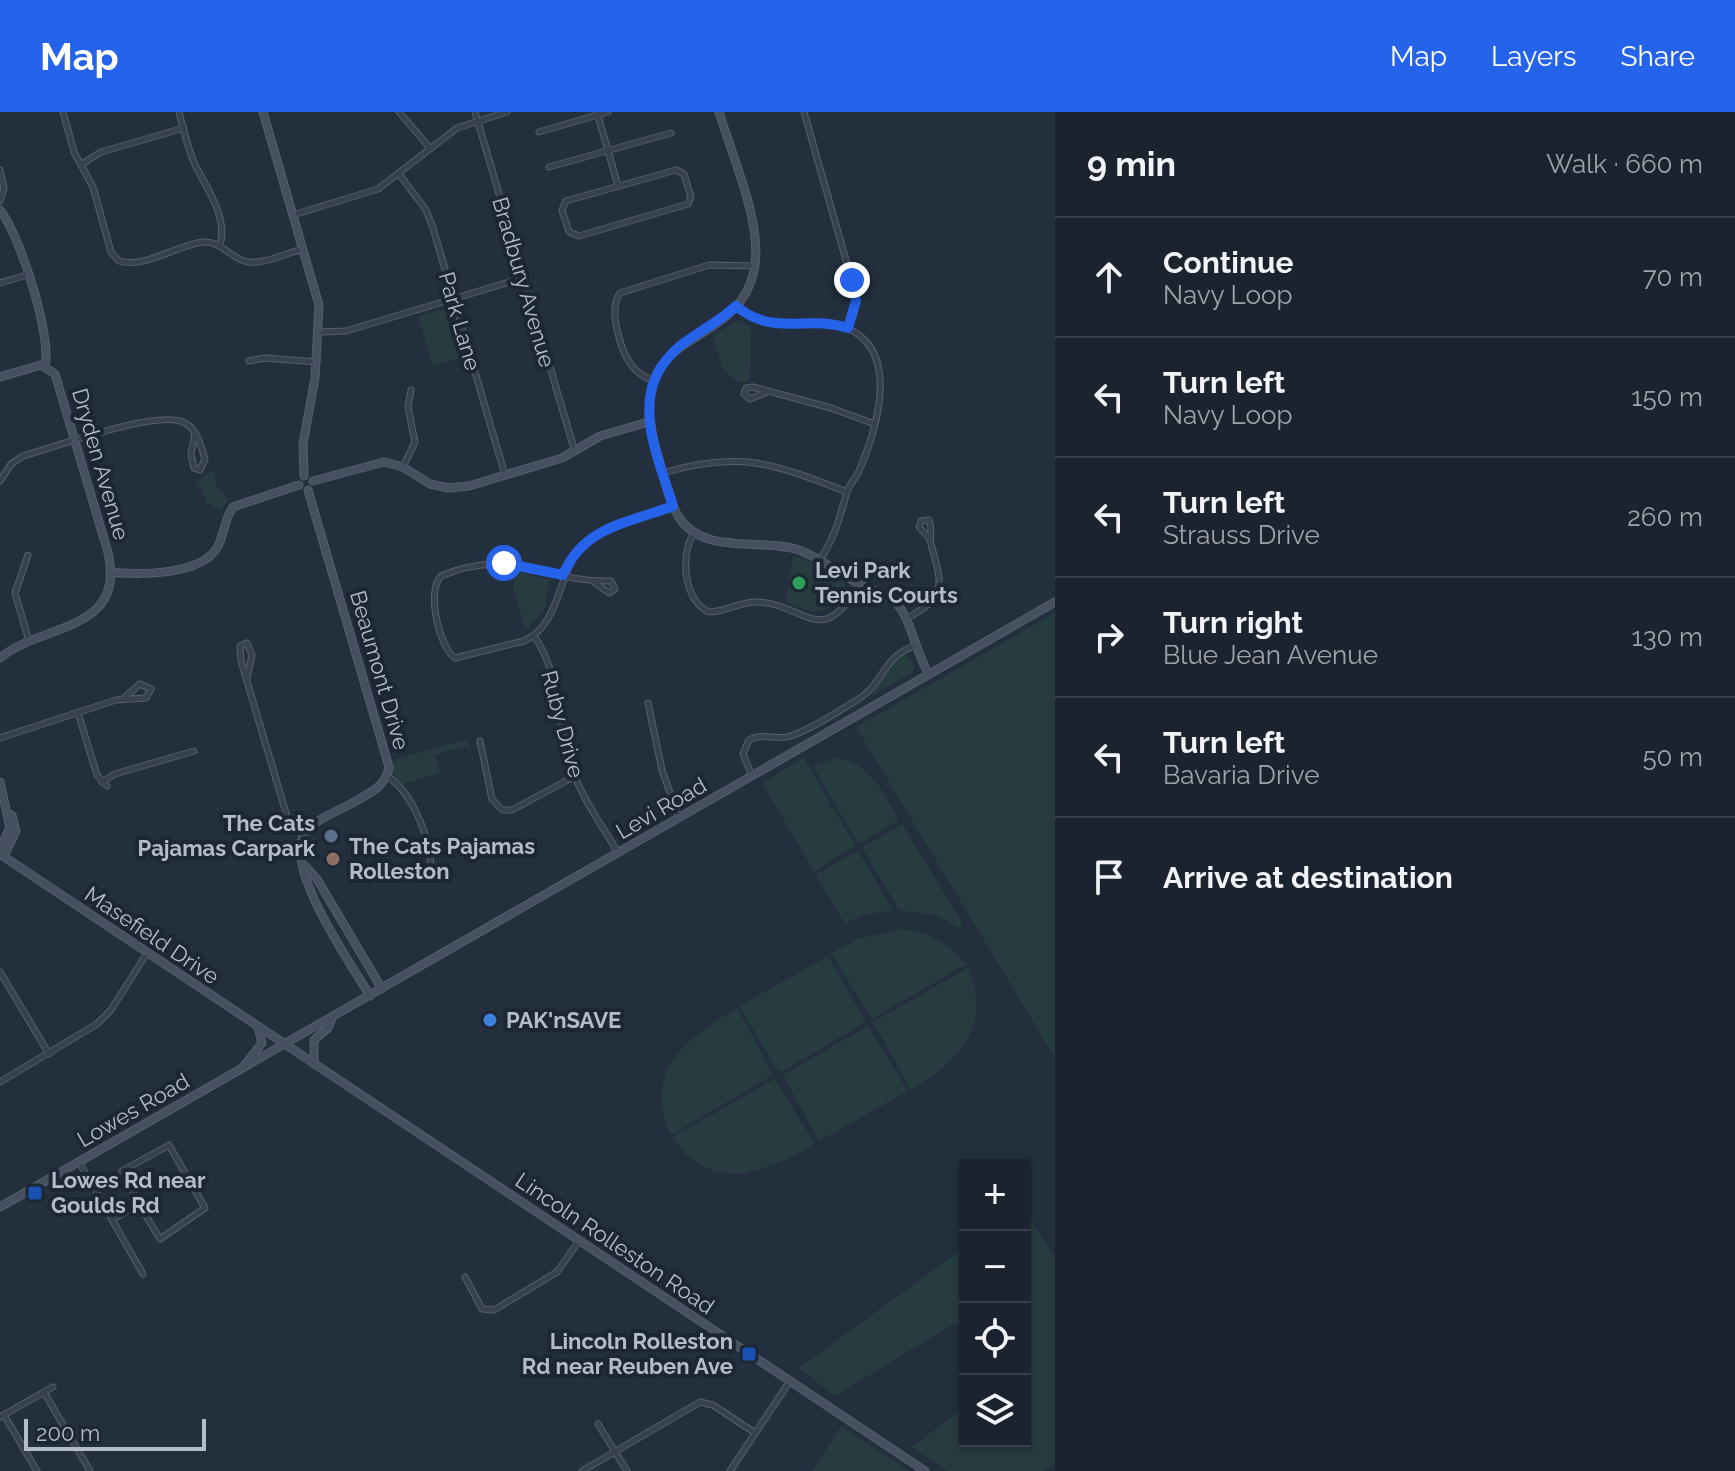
<!DOCTYPE html>
<html lang="en">
<head>
<meta charset="utf-8">
<style>
  body { margin:0; font-family:Raleway,sans-serif; background:#242b36; color:#f1f3f6 }
  .controls { position:absolute; right:24px; bottom:24px; display:grid; overflow:hidden; border-radius:0px; box-shadow:0 2px 6px #0004 }
  .controls button { width:72px; height:72px; display:grid; place-items:center; padding:0; border:0; border-bottom:2px solid #39404a; background:#1b232e; color:#f1f3f6; font:40px sans-serif }
  .scale { position:absolute; left:24px; bottom:20px; width:182px; box-sizing:border-box; padding-left:8px; border:4px solid #b4bcc9; border-top:0; font-size:22px; line-height:28px; white-space:nowrap; color:#b4bcc9; -webkit-text-stroke:6px #1d2633; paint-order:stroke }
  .stop { position:absolute; width:24px; height:24px; margin:-18px; border:6px solid #2563eb; border-radius:50%; background:#fff }
  .stop.end { background:#2563eb; border-color:#fff; box-shadow:0 2px 8px #0008 }
  .list { margin:0; padding:0; list-style:none }
  h2 { display:flex; justify-content:space-between; align-items:center; height:104px; margin:0; padding:0 32px; font-size:34px }
  h2 small { font-size:26px; font-weight:400; color:#a0a4aa }
  .list li { display:grid; grid-template-columns:52px 1fr auto; gap:24px; align-items:center; box-sizing:border-box; height:120px; padding:0 32px; border-top:2px solid #39404a }
  .list b { display:block; font-size:30px; white-space:nowrap }
  .list p { margin:0; font-size:26px; white-space:nowrap; color:#a0a4aa }
  .list em { font-size:26px; font-style:normal; color:#a0a4aa }
  .icon { flex:none; width:44px; height:44px; fill:none; stroke:currentColor; stroke-width:2; stroke-linecap:round; stroke-linejoin:round }
  .map { position:relative; flex:none; width:1055px; height:1359px; overflow:hidden }
  header { display:flex; align-items:center; gap:48px; box-sizing:border-box; height:112px; padding:0 40px; background:#2563eb; color:#fff }
  header strong { font-size:38px }
  nav { display:flex; gap:44px; margin-inline-start:auto; font-size:28px }
  main { display:flex }
  aside { flex:1; background:#1b232e }
  .map>svg:first-child { display:block }
</style>
</head>
<body>
<header>
<strong>Map</strong>
<nav><a>Map</a><a>Layers</a><a>Share</a></nav>
</header>
<main>
<div class="map">
<svg width="1055" height="1359" viewBox="0 0 1055 1359">
  <rect width="100%" height="100%" fill="#242f3e"/>
  <g fill="#263c3f">
    <path d="M449,195L464,245L433,254L418,205Z"/>
    <path d="M738,208L751,215L750,269L741,271L723,259L713,223Z"/>
    <path d="M213,358L217,374L229,388L220,398L206,391L202,377L195,371Z"/>
    <path d="M793,444L806,447L844,470L847,482C827,504 810,503 786,489Z"/>
    <path d="M517,460L550,468L545,496L526,519L513,476Z"/>
    <path d="M1055,501V946L856,615Z"/>
    <path d="M905,540L914,553L913,560L870,585L890,551Z"/>
    <path d="M467,627L470,637L464,634L435,643L440,661L403,672L392,662V650L397,647Z"/>
    <path d="M804,646L830,691L829,696H833L854,731L852,736L814,759L762,671Z"/>
    <path d="M835,646C871,650 882,679 899,708L862,731L857,729L813,654Z"/>
    <path d="M902,712L963,812L957,816L939,804L899,798L864,739L863,735Z"/>
    <path d="M855,740H859L893,798L859,804L845,812L816,763Z"/>
    <path d="M903,817C929,820 950,832 966,852L872,907L831,841L860,826Z"/>
    <path d="M828,844L866,910L781,960L776,957L740,894Z"/>
    <path d="M968,856C993,917 958,948 911,978L873,910Z"/>
    <path d="M737,896L773,963L671,1023C640,958 689,925 737,896Z"/>
    <path d="M868,914L908,979L819,1029L783,963Z"/>
    <path d="M775,967L815,1032C765,1060 712,1084 672,1025Z"/>
    <path d="M1025,1098L1055,1146V1352L1042,1359H947L911,1335L965,1296V1329H1025Z"/>
    <path d="M965,1135V1224L957,1210L835,1284L799,1256Z"/>
    <path d="M841,1314L909,1359H812Z"/>
  </g>
  <g fill="none" stroke-linecap="round" stroke-linejoin="round">
    <defs>
      <g id="street">
        <path d="M63,0L74,40L93,75L111,140L119,149C144,157 177,133 203,130C223,129 230,147 248,150C265,152 287,141 303,137"/>
        <path d="M179,0C184,18 188,39 196,55C208,77 228,107 220,133"/>
        <path d="M399,0L430,36"/>
        <path d="M475,0L575,340"/>
        <path d="M597,0L618,74"/>
        <path d="M804,0L855,180V198L848,216"/>
        <path d="M539,20L608,0"/>
        <path d="M82,52L101,40L184,16"/>
        <path d="M549,55L671,21"/>
        <path d="M0,58L4,76L0,89"/>
        <path d="M676,58L684,62L691,85L688,92L579,124L569,120L562,98L566,89Z"/>
        <path d="M399,62L426,98L433,116L505,363"/>
        <path d="M293,103L378,77L457,16L507,0"/>
        <path d="M0,171L27,163"/>
        <path d="M736,194C779,229 808,199 847,216C902,240 876,319 859,359C856,366 849,373 847,380C839,407 836,423 820,448"/>
        <path d="M319,220L346,219L523,166"/>
        <path d="M249,249L265,246L317,250"/>
        <path d="M653,269C645,265 637,261 632,254C620,238 608,197 620,181L709,153L755,154"/>
        <path d="M765,281L750,287L744,282L746,276L753,275L831,296L872,311"/>
        <path d="M403,355L415,330L408,295L411,278"/>
        <path d="M663,361C741,338 774,352 847,380"/>
        <path d="M0,369L11,352L23,344C55,335 155,298 183,310C197,316 201,334 205,347L200,358L194,356L191,342L195,321"/>
        <path d="M694,421C680,441 683,489 709,500C726,500 741,489 758,490C807,493 822,538 859,472"/>
        <path d="M28,443L15,481L29,529"/>
        <path d="M595,471L609,481L615,477L611,469C546,471 511,434 441,464C426,479 439,535 455,546L524,529C563,511 556,458 586,430C610,408 644,405 673,394"/>
        <path d="M907,506C948,485 942,471 931,432C929,424 933,416 929,408L921,409L919,415L930,427"/>
        <path d="M534,524C560,560 557,612 571,654C581,685 602,713 618,741"/>
        <path d="M247,566L252,543L247,531L240,534L241,549L289,711L304,723"/>
        <path d="M648,591L662,658L679,706"/>
        <path d="M78,601L97,663L107,674"/>
        <path d="M0,626L116,588L146,586L151,577L140,572L124,586"/>
        <path d="M480,629L492,687L502,698H512L575,664"/>
        <path d="M387,664C412,679 435,734 430,763"/>
        <path d="M752,664L743,642L749,628C763,620 777,629 791,624C814,616 837,600 857,588C885,571 881,546 914,534"/>
        <path d="M102,670L115,662L194,639"/>
        <path d="M0,860L49,942"/>
        <path d="M0,970L97,912L111,898L147,841"/>
        <path d="M79,1050L143,1162"/>
        <path d="M112,1108L139,1092L122,1059L169,1033L205,1096L160,1127L139,1092"/>
        <path d="M465,1165L482,1197L494,1198L557,1160L579,1129"/>
        <path d="M44,1280L90,1359"/>
        <path d="M4,1303L37,1359"/>
        <path d="M0,1305L53,1275"/>
        <path d="M598,1312L627,1359"/>
        <path d="M582,1359L700,1290L713,1293L755,1321"/>
        <path d="M730,1359L790,1269"/>
      </g>
      <g id="secondary">
        <path d="M263,0L319,193L315,266L303,332L304,364"/>
        <path d="M719,0C732,44 764,114 754,159C735,245 617,209 658,344C664,363 667,385 677,402C701,445 760,425 799,438C821,446 838,461 857,471C870,478 885,482 895,490C910,503 916,541 928,561"/>
        <path d="M0,98C20,123 52,224 45,254"/>
        <path d="M0,265L41,253L55,262L107,437C130,521 41,511 0,546"/>
        <path d="M313,369L384,350L403,355L430,372L448,376L469,374L562,346L600,324L648,310"/>
        <path d="M308,378L389,655C386,674 371,680 356,689C341,698 313,707 304,723C284,756 351,852 370,884"/>
        <path d="M110,460C137,463 200,464 217,436C224,424 224,408 233,395L299,373"/>
        <path d="M0,670L10,716L0,736"/>
        <path d="M0,742L925,1359"/>
        <path d="M4,744L16,719L12,703"/>
        <path d="M305,754L317,767L382,877"/>
        <path d="M314,952V928L328,916L332,906"/>
        <path d="M244,954L262,931L258,915"/>
        <path d="M0,1095L1055,490"/>
      </g>
    </defs>
    <use href="#street" stroke="#565f6c" stroke-width="7"/>
    <use href="#secondary" stroke="#565f6c" stroke-width="9"/>
    <use href="#street" stroke="#38414e" stroke-width="5"/>
    <use href="#secondary" stroke="#465061" stroke-width="7"/>
  </g>
  <g fill="none" stroke-linecap="round" stroke-linejoin="round">
    <path stroke="#2563eb" stroke-width="10" d="M504,451L563,463C584,414 628,411 673,394C656,338 626,279 680,234C698,220 719,210 736,194C775,226 807,202 848,216L856,189L852,168"/>
  </g>
  <circle fill="#2e9e5b" stroke="#1d2633" stroke-width="3" cx="799" cy="471" r="8"/>
  <circle fill="#5c6f8a" stroke="#1d2633" stroke-width="3" cx="331" cy="724" r="8"/>
  <circle fill="#8d6e63" stroke="#1d2633" stroke-width="3" cx="333" cy="747" r="8"/>
  <circle fill="#3f7fe0" stroke="#1d2633" stroke-width="3" cx="490" cy="908" r="8"/>
  <g fill="#1a4fb4" stroke="#1d2633" stroke-width="3">
    <rect x="27" y="1073" width="16" height="16" rx="4"/>
    <rect x="741" y="1234" width="16" height="16" rx="4"/>
  </g>
  <g text-anchor="middle" stroke-width="8" stroke-linejoin="round" paint-order="stroke">
    <g font-size="22" fill="#b4bcc9" stroke="#1d2633">
      <text transform="translate(524 170) rotate(74)" y="8">Bradbury Avenue</text>
      <text transform="translate(460 209) rotate(74)" y="8">Park Lane</text>
      <text transform="translate(101 352) rotate(74)" y="8">Dryden Avenue</text>
      <text transform="translate(380 558) rotate(74)" y="8">Beaumont Drive</text>
      <text transform="translate(563 612) rotate(75)" y="8">Ruby Drive</text>
      <text transform="translate(661 696) rotate(-30)" y="8">Levi Road</text>
      <text transform="translate(152 823) rotate(34)" y="8">Masefield Drive</text>
      <text transform="translate(133 998) rotate(-30)" y="8">Lowes Road</text>
      <text transform="translate(615 1131) rotate(34)" y="8">Lincoln Rolleston Road</text>
    </g>
    <g font-size="22" font-weight="bold" fill="#b4bcc9" stroke="#1d2633" text-anchor="start">
      <text x="815" y="466">Levi Park<tspan x="815" dy="25">Tennis Courts</tspan></text>
      <text x="315" y="719" text-anchor="end">The Cats<tspan x="315" dy="25">Pajamas Carpark</tspan></text>
      <text x="349" y="742">The Cats Pajamas<tspan x="349" dy="25">Rolleston</tspan></text>
      <text x="506" y="916">PAK'nSAVE</text>
      <text x="51" y="1076">Lowes Rd near<tspan x="51" dy="25">Goulds Rd</tspan></text>
      <text x="733" y="1237" text-anchor="end">Lincoln Rolleston<tspan x="733" dy="25">Rd near Reuben Ave</tspan></text>
    </g>
  </g>
</svg>
<div class="controls">
<button>+</button>
<button>−</button>
<button><svg class="icon" aria-label="locate" viewBox="0 0 24 24"><circle cx="12" cy="12" r="6"/><path d="M12 2v4M12 18v4M2 12h4M18 12h4"/></svg></button>
<button><svg class="icon" aria-label="layers" viewBox="0 0 24 24"><path d="M12 4l9 5-9 5-9-5zM3 14l9 5 9-5"/></svg></button>
</div>
<div class="scale">200 m</div>
<div class="stop" style="left:504px;top:451px"></div>
<div class="stop end" style="left:852px;top:168px"></div>
</div>
<aside>
<h2>9 min<small>Walk · 660 m</small></h2>
<ul class="list">
<li><svg class="icon" aria-label="ahead" viewBox="0 0 24 24"><path d="M12 20V5M6 11l6-6 6 6"/></svg><div><b>Continue</b><p>Navy Loop</p></div><em>70 m</em></li>
<li><svg class="icon" aria-label="left" viewBox="0 0 24 24"><path d="M17 20v-9H6M10 6l-5 5 5 5"/></svg><div><b>Turn left</b><p>Navy Loop</p></div><em>150 m</em></li>
<li><svg class="icon" aria-label="left" viewBox="0 0 24 24"><path d="M17 20v-9H6M10 6l-5 5 5 5"/></svg><div><b>Turn left</b><p>Strauss Drive</p></div><em>260 m</em></li>
<li><svg class="icon" aria-label="right" viewBox="0 0 24 24"><path d="M7 20v-9h11M14 6l5 5-5 5"/></svg><div><b>Turn right</b><p>Blue Jean Avenue</p></div><em>130 m</em></li>
<li><svg class="icon" aria-label="left" viewBox="0 0 24 24"><path d="M17 20v-9H6M10 6l-5 5 5 5"/></svg><div><b>Turn left</b><p>Bavaria Drive</p></div><em>50 m</em></li>
<li><svg class="icon" aria-label="arrive" viewBox="0 0 24 24"><path d="M6 21V4h12l-3 4 3 4H6"/></svg><div><b>Arrive at destination</b></div></li>
</ul>
</aside>
</main>
</body>
</html>
